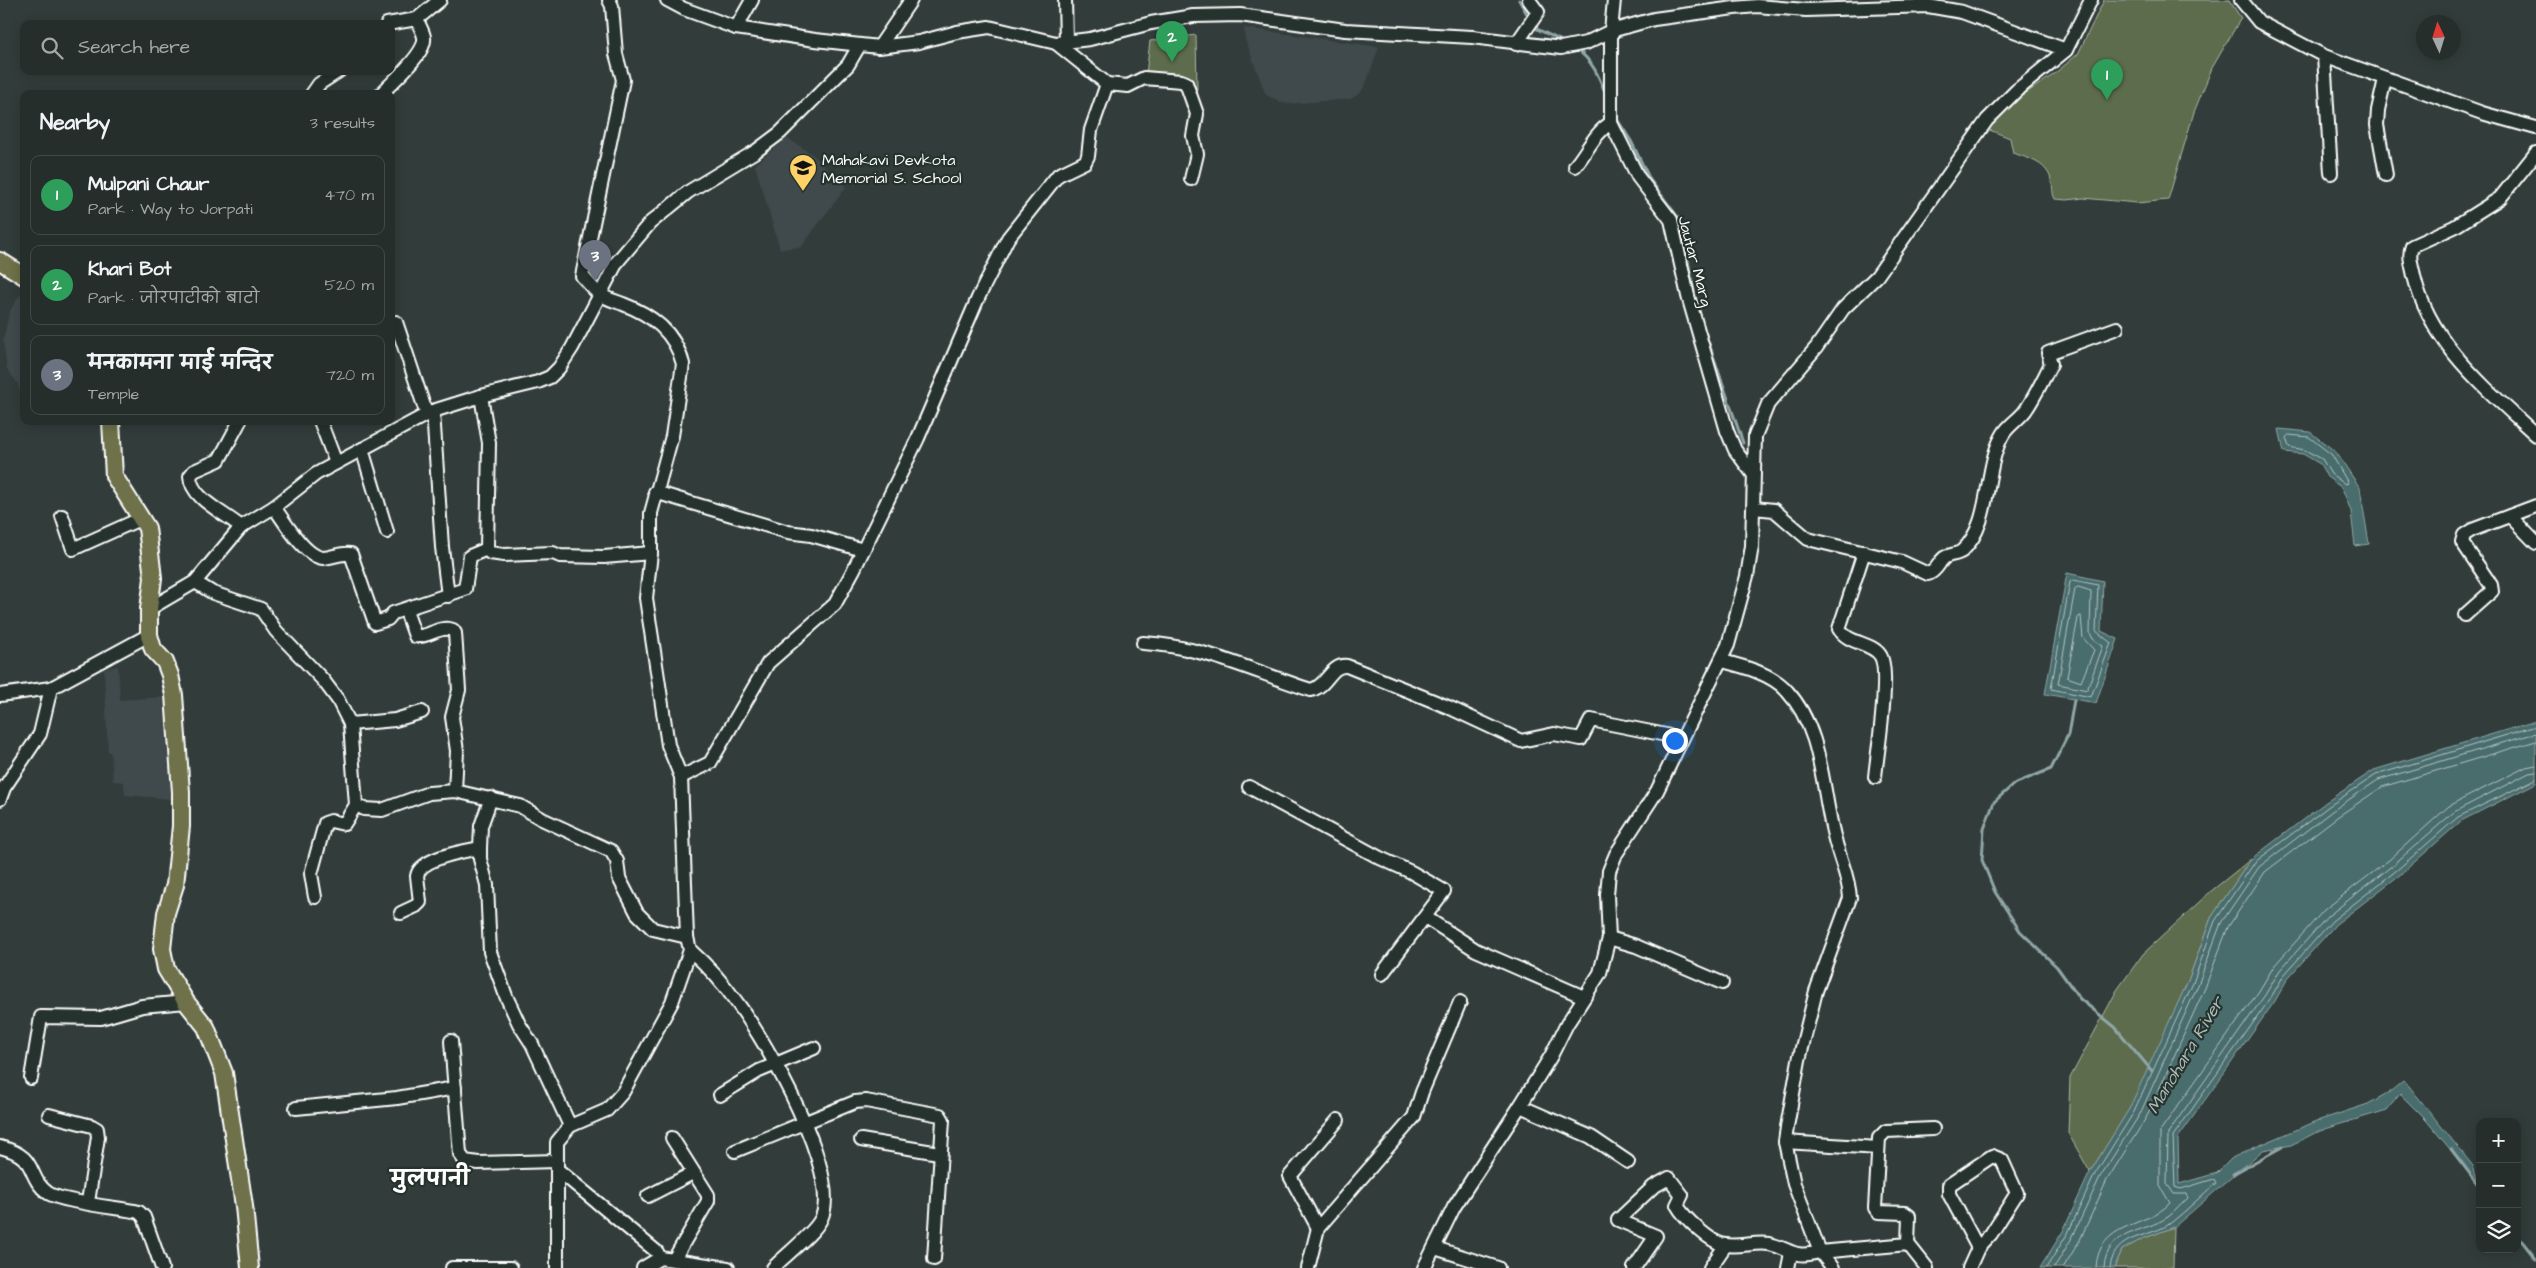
<!DOCTYPE html>
<html lang="en">
<head>
<meta charset="utf-8">
<style>
  body { margin:0; font-family:"Architects Daughter","Playpen Sans Deva",sans-serif; background:#2e3634; color:#f1f3f6 }
  .controls { position:absolute; right:15px; bottom:15px; display:grid; overflow:hidden; border-radius:10px; box-shadow:0 2px 12px #0003 }
  .controls button { width:45px; height:45px; display:grid; place-items:center; padding:0; border:0; border-bottom:1px solid #424a48; background:#262e2c; color:#f1f3f6; font:25px sans-serif }
  .compass { position:absolute; left:2416px; top:15px; width:45px; height:45px; border-radius:50%; background:#262e2c; box-shadow:0 2px 12px #0003; rotate:356deg }
  .you { position:absolute; left:1674px; top:740px; width:18px; height:18px; margin:-12px; border:4px solid #fff; border-radius:50%; background:#1a73e8; box-shadow:0 0 0 8px #1a73e833 }
  .badge { display:grid; place-items:center; width:32px; height:32px; border-radius:50%; background:#8c9099; color:#fff; font-size:16px; font-weight:700 }
  .pin { position:absolute; translate:-50% -41px; filter:drop-shadow(0 1px 2px #0008) }
  .pin::after { content:''; position:absolute; top:26px; width:18px; height:15px; background:inherit; clip-path:polygon(0 0,100% 0,50% 100%) }
  .list { margin:0; padding:0; list-style:none }
  h2 { display:flex; justify-content:space-between; align-items:center; height:65px; margin:0; padding:0 20px; font-size:21px }
  h2 small { font-size:16px; font-weight:400; color:#a4a8a9 }
  .list li { display:grid; grid-template-columns:32px 1fr auto; gap:15px; align-items:center; box-sizing:border-box; height:80px; margin:0 10px 10px; padding:0 10px; border:1px solid #424a48; border-radius:10px }
  .list b { display:block; font-size:19px; white-space:nowrap }
  .list p { margin:0; font-size:16px; white-space:nowrap; color:#a4a8a9 }
  .list em { font-size:16px; font-style:normal; color:#a4a8a9 }
  .icon { flex:none; width:28px; height:28px; fill:none; stroke:currentColor; stroke-width:2; stroke-linecap:round; stroke-linejoin:round }
  .map { position:relative; flex:none; width:2536px; height:1268px; overflow:hidden }
  .search { position:absolute; background:#262e2c; box-shadow:0 2px 12px #0003; left:20px; top:20px; width:375px; height:55px; display:flex; align-items:center; gap:12px; box-sizing:border-box; padding:0 18px; border-radius:10px; color:#a4a8a9; font-size:19px }
  .panel { position:absolute; background:#262e2c; box-shadow:0 2px 12px #0003; left:20px; top:90px; width:375px; height:335px; border-radius:10px }
  .map>svg:first-child { display:block }
</style>
</head>
<body>
<div class="map">
<svg width="2536" height="1268" viewBox="0 0 2536 1268">
  <rect width="100%" height="100%" fill="#323d3b"/>
  <filter id="ink" filterUnits="userSpaceOnUse"><feTurbulence type="fractalNoise" baseFrequency=".02" numOctaves="2"/><feDisplacementMap in="SourceGraphic" scale="10" xChannelSelector="R" yChannelSelector="G"/><feConvolveMatrix kernelMatrix="1 2 1 2 8 2 1 2 1" color-interpolation-filters="sRGB"/></filter>
  <g filter="url(#ink)">
    <g fill="#414a4c">
      <path d="M1244,29V28L1379,47L1367,81L1361,92L1351,99L1286,104L1266,95L1245,39Z"/>
      <path d="M787,138L812,154L846,187L801,247L780,249L755,165Z"/>
      <path d="M23,295H24V396H21L18,384L7,369L3,340L10,311L19,296Z"/>
      <path d="M118,666L120,700L163,697L171,799L125,795L124,782L113,781L111,753L108,751L104,669Z"/>
    </g>
    <g fill="#5d6c4e" stroke="#aeb6a6">
      <path d="M2104,0H2229L2241,18L2212,68L2194,112L2168,200L2137,203L2083,198L2067,200L2055,199C2052,193 2053,190 2052,184C2049,163 2030,159 2013,153L2010,138L1987,129L2004,108L2053,75L2078,54Z"/>
      <path d="M1196,35L1197,89L1145,83L1150,41Z"/>
      <path d="M2251,859L2211,918L2188,981L2158,1049L2129,1110L2090,1172L2068,1133L2070,1078L2117,990L2143,954L2210,892Z"/>
      <path d="M2174,1227L2173,1268H2114L2122,1250L2142,1239Z"/>
    </g>
    <g fill="#486c6d" stroke="#91a7a7">
      <path d="M2279,429L2310,432L2336,452L2360,488L2369,544L2355,546L2351,511L2342,488L2327,477L2320,464L2303,454L2284,452Z"/>
      <path d="M2067,573L2103,581L2101,631L2118,639L2096,703L2045,694Z"/>
      <path d="M2536,721V783L2461,821L2401,874L2336,924L2288,978L2275,1001L2178,1138L2179,1184L2217,1173L2232,1158L2251,1149L2317,1121L2368,1104L2391,1091L2403,1081L2409,1086L2473,1166L2478,1183L2426,1120L2400,1094L2387,1110L2321,1130L2291,1145L2263,1150L2174,1227L2142,1239L2122,1250L2114,1268H2040L2063,1231L2090,1172L2129,1109L2188,981L2211,918L2251,859L2326,802L2374,770Z"/>
    </g>
    <g fill="none" stroke-linecap="round" stroke-linejoin="round">
      <g stroke="#b6c4c5" stroke-width="1">
        <path d="M2289,435L2309,437L2332,455L2348,483L2345,484L2331,474L2322,459L2305,450L2289,447L2286,438Z"/>
        <path d="M2073,580L2098,585L2096,631L2111,643L2091,697L2051,689L2070,582Z"/>
        <path d="M2078,587L2091,591L2090,633L2093,639L2103,646L2087,690L2058,684L2075,589Z"/>
        <path d="M2081,616L2083,638L2094,650L2081,682L2067,677L2078,618Z"/>
        <path d="M2046,1268L2068,1233L2095,1174L2134,1112L2193,983L2215,921L2255,862L2329,806L2376,775L2536,726"/>
        <path d="M2054,1268L2073,1236L2100,1177L2140,1114L2198,985L2221,923L2259,867L2332,811L2378,780L2536,733"/>
        <path d="M2063,1268L2080,1240L2107,1180L2146,1118L2205,988L2228,927L2265,872L2337,817L2382,787L2536,741"/>
        <path d="M2096,1268C2098,1221 2147,1228 2170,1203L2160,1186V1131L2259,991L2274,966L2324,910L2389,860L2449,806L2526,767L2536,765"/>
        <path d="M2104,1268C2106,1230 2144,1233 2168,1217C2175,1212 2181,1204 2188,1198L2186,1194H2174L2167,1184L2168,1133L2265,995L2280,970L2328,916L2393,865L2454,812L2529,773L2536,772"/>
        <path d="M2110,1268C2114,1232 2151,1239 2172,1222C2187,1210 2202,1195 2216,1183L2214,1179L2181,1189L2175,1187L2173,1136L2270,999L2284,975L2332,921L2397,870L2458,817L2536,779"/>
      </g>
      <g stroke="#91a7a7" stroke-width="3">
        <path d="M1519,0L1530,19"/>
        <path d="M1534,24L1537,29L1566,43"/>
        <path d="M1576,49C1592,60 1599,76 1606,95"/>
        <path d="M1615,116L1631,141L1650,180L1680,220L1697,307"/>
        <path d="M1705,332L1743,443"/>
        <path d="M2074,700L2068,735L2051,769L2014,784L1994,802L1984,829L1982,860L1995,892L2020,931L2057,967L2080,999L2115,1027L2152,1071"/>
        <path d="M2451,1149L2480,1187"/>
        <path d="M2233,1174L2282,1147"/>
        <path d="M2517,1235L2536,1259"/>
      </g>
      <defs>
        <g id="minor">
          <path d="M667,0L684,9L736,28L815,40L879,47L919,42L957,32L989,27L1056,43L1090,39L1151,23L1193,16L1240,15L1345,30L1472,37L1561,48L1586,43L1611,31L1654,19L1734,8L1757,6L1806,10L1928,6L1962,12L2066,50"/>
          <path d="M1065,0L1066,41"/>
          <path d="M1614,0L1611,31V123L1638,177L1671,220L1688,296L1727,431L1735,450L1753,474"/>
          <path d="M2241,0L2259,22L2324,56L2482,113L2536,128"/>
          <path d="M387,24L417,19L440,0"/>
          <path d="M736,28L752,0"/>
          <path d="M1056,43L1107,84L1128,86L1144,78L1181,81L1186,83L1197,114L1193,136L1197,154L1191,179"/>
          <path d="M1516,44L1538,12L1529,0"/>
          <path d="M879,47L911,0"/>
          <path d="M2324,56L2331,173"/>
          <path d="M2385,79L2378,110L2377,125L2386,175"/>
          <path d="M312,94L319,84L339,71"/>
          <path d="M381,94C391,83 427,53 424,37C423,31 419,26 417,19"/>
          <path d="M2536,153L2500,198L2454,227L2412,246C2408,256 2412,265 2414,276C2430,344 2487,389 2536,435"/>
          <path d="M1575,166C1587,152 1595,132 1611,123"/>
          <path d="M396,322L427,415"/>
          <path d="M481,396L489,443L487,549L490,553L504,555L553,553L560,556L604,557L651,553"/>
          <path d="M433,411L442,547L448,596"/>
          <path d="M240,421L219,460L194,471L190,476C191,499 225,513 241,527"/>
          <path d="M320,421L336,463"/>
          <path d="M362,449L387,532"/>
          <path d="M655,492L788,532L811,535L863,550"/>
          <path d="M274,507C284,521 305,557 323,558C332,558 342,552 351,554L375,623L388,619L393,613L465,589L470,556L487,549"/>
          <path d="M1754,508L1774,510L1808,539L1902,562L1928,574C1937,571 1938,563 1944,558C1949,554 1957,555 1962,551C1993,523 1983,466 2004,433C2009,425 2019,419 2025,411C2035,397 2043,379 2051,364L2048,353L2117,328"/>
          <path d="M62,516L73,549L142,518"/>
          <path d="M2510,516L2536,543"/>
          <path d="M1864,552L1839,629C1848,644 1871,642 1880,655C1891,670 1877,755 1875,777"/>
          <path d="M195,582L213,593L261,609L276,631L323,680L338,700L350,724L356,805L364,809L382,810L429,793L455,791L520,806L542,819L611,851L617,861L619,878L637,913L653,929L687,937"/>
          <path d="M149,609L195,582L241,527L274,507L316,474L433,411L481,396L538,382L550,377L559,368L572,348L617,262L650,223L688,192L756,151L780,133L848,65L859,46"/>
          <path d="M406,611L415,636C429,638 438,625 453,630L455,633L459,690L452,717L457,751L455,791"/>
          <path d="M2465,615L2492,591L2491,585L2462,542L2464,535L2472,530L2536,506"/>
          <path d="M1143,643C1204,646 1254,672 1311,690C1328,686 1330,664 1347,666L1448,707L1521,741L1554,734L1581,739L1591,720L1666,735L1680,740"/>
          <path d="M1722,661C1742,666 1773,674 1787,691C1826,733 1821,799 1838,850C1843,867 1849,880 1850,898L1816,991L1799,1060L1787,1127L1785,1142L1794,1184L1820,1252L1908,1244L1927,1268"/>
          <path d="M0,695L51,688"/>
          <path d="M350,724L395,720L422,712"/>
          <path d="M681,777L710,763L768,663L835,604L853,571L918,438L978,298L1008,238L1058,175L1085,162L1088,156L1091,130L1107,84"/>
          <path d="M1249,787L1380,858L1411,872L1444,891L1382,974"/>
          <path d="M491,798L481,826L480,848V859L487,885L490,952L506,996L519,1024L532,1044L570,1126"/>
          <path d="M0,799L4,788L40,734L51,688L149,635"/>
          <path d="M315,897L311,874L325,823L331,821L344,824L356,805"/>
          <path d="M401,913L416,906L420,902L417,876C420,858 464,851 480,848"/>
          <path d="M1425,917L1476,950L1584,997"/>
          <path d="M1609,938L1636,946L1722,983"/>
          <path d="M690,950C708,966 724,984 738,1004C766,1042 843,1174 821,1219C813,1235 786,1254 773,1268"/>
          <path d="M451,1041L460,1154L465,1161L478,1163L556,1161"/>
          <path d="M31,1078L41,1017L101,1018L142,1006L186,1002"/>
          <path d="M720,1095L759,1071L814,1048"/>
          <path d="M1520,1106L1591,1137L1628,1162"/>
          <path d="M296,1108L397,1098L455,1088"/>
          <path d="M49,1115L92,1126L97,1129L98,1137L88,1202"/>
          <path d="M672,1138L708,1195V1201L674,1259"/>
          <path d="M861,1140L939,1153"/>
          <path d="M1785,1142L1878,1148"/>
          <path d="M0,1147C40,1157 25,1176 48,1193C61,1202 120,1208 139,1212L144,1217L162,1268"/>
          <path d="M735,1151L855,1102L866,1101L940,1115L943,1120L934,1259"/>
          <path d="M558,1170L657,1252L660,1258"/>
          <path d="M648,1196L693,1173"/>
          <path d="M1318,1228L1290,1176L1338,1120"/>
          <path d="M1908,1244L1909,1216L1905,1213L1878,1212L1875,1208L1879,1138L1886,1131L1933,1129"/>
          <path d="M1435,1248L1498,1268"/>
          <path d="M452,1268H511"/>
          <path d="M557,1268V1142L570,1126L607,1110L623,1092L672,1002L690,950L687,937L681,777L668,745L646,598L651,553V513L672,436L683,364C675,332 652,315 623,304C615,301 604,298 598,293C592,288 587,281 582,276L623,80L616,54L612,6L609,0"/>
          <path d="M643,1268L660,1258L728,1268"/>
          <path d="M1308,1268L1318,1228L1414,1117L1422,1092L1460,1002"/>
          <path d="M1424,1268L1454,1207L1520,1106L1551,1056L1567,1024L1600,973L1609,938L1607,895L1609,871L1616,854L1657,791L1728,645L1747,576L1752,546L1755,436L1768,404L1816,348L1843,309L1877,276L1987,120L2016,91L2066,50L2091,0"/>
          <path d="M1634,1268L1656,1236L1618,1220L1653,1187L1669,1178L1682,1195L1677,1205C1684,1218 1712,1244 1726,1245C1740,1247 1755,1242 1769,1244C1792,1249 1791,1259 1820,1252L1833,1268"/>
          <path d="M1710,1268L1725,1246"/>
          <path d="M1788,1268L1791,1253"/>
          <path d="M1969,1268L1978,1248L1991,1234L2017,1193L2002,1160L1992,1156L1949,1185V1194L1978,1248"/>
        </g>
        <g id="major">
          <path d="M0,261L24,276"/>
          <path d="M111,421L114,476L147,528L153,578L149,609V635L153,649L165,662L170,675L174,695L181,792V826L175,885L166,913L162,949L166,969L186,1002L206,1027L224,1073L244,1206L250,1268"/>
        </g>
      </defs>
      <use href="#minor" stroke="#fff" stroke-width="16"/>
      <use href="#major" stroke="#fff" stroke-width="20"/>
      <use href="#minor" stroke="#26332d" stroke-width="12"/>
      <use href="#major" stroke="#6e714a" stroke-width="16"/>
    </g>
  </g>
  <defs>
    <symbol id="school-pin" viewBox="-11 -11 22 30"><path d="M0 17L-7.5 6A9.5 9.5 0 1 1 7.5 6Z" fill="#ffd166" stroke="#26332d"/><path d="M0-5L7-2L0 1L-7-2ZM-4 1L0 2.5L4 1V4Q0 6-4 4Z" fill="#111"/></symbol>
  </defs>
  <g fill-rule="evenodd">
    <use href="#school-pin" x="787" y="152" width="32" height="43"/>
  </g>
  <g text-anchor="middle" stroke-width="4.5" stroke-linejoin="round" paint-order="stroke">
    <g font-size="16" fill="#fff" stroke="#26332d" text-anchor="start">
      <text x="822" y="165">Mahakavi Devkota<tspan x="822" dy="18">Memorial S. School</tspan></text>
    </g>
    <g font-size="16" fill="#fff" stroke="#26332d">
      <text transform="translate(1696 261) rotate(75)" y="6">Jautar Marg</text>
    </g>
    <g font-size="18" font-style="italic" fill="#adbdbd" stroke="#26332d">
      <text transform="translate(2185 1055) rotate(-59)" y="6">Manohara River</text>
    </g>
    <g font-size="21" font-weight="bold" fill="#fff" stroke="#26332d">
      <text x="430" y="1185">मुलपानी</text>
    </g>
  </g>
</svg>
<div class="controls">
<button>+</button>
<button>−</button>
<button><svg class="icon" aria-label="layers" viewBox="0 0 24 24"><path d="M12 4l9 5-9 5-9-5zM3 14l9 5 9-5"/></svg></button>
</div>
<svg class="compass" viewBox="-18 -18 36 36"><path d="M0-13l5 13h-10z" fill="#e53935"/><path d="M0 13l5-13h-10z" fill="#a4a8a9"/></svg>
<div class="you"></div>
<div class="pin badge" style="left:2107px;top:100px;background:#2e9e5b">1</div>
<div class="pin badge" style="left:1172px;top:62px;background:#2e9e5b">2</div>
<div class="pin badge" style="left:595px;top:281px;background:#6b7280">3</div>
<div class="search"><svg class="icon" aria-label="search" viewBox="0 0 24 24"><circle cx="10" cy="10" r="6"/><path d="M15 15l6 6"/></svg>Search here</div>
<section class="panel">
<h2>Nearby<small>3 results</small></h2>
<ul class="list">
<li><span class="badge" style="background:#2e9e5b">1</span><div><b>Mulpani Chaur</b><p>Park · Way to Jorpati</p></div><em>470 m</em></li>
<li><span class="badge" style="background:#2e9e5b">2</span><div><b>Khari Bot</b><p>Park · जोरपाटीको बाटो</p></div><em>520 m</em></li>
<li><span class="badge" style="background:#6b7280">3</span><div><b>मनकामना माई मन्दिर</b><p>Temple</p></div><em>720 m</em></li>
</ul>
</section>
</div>
</body>
</html>
